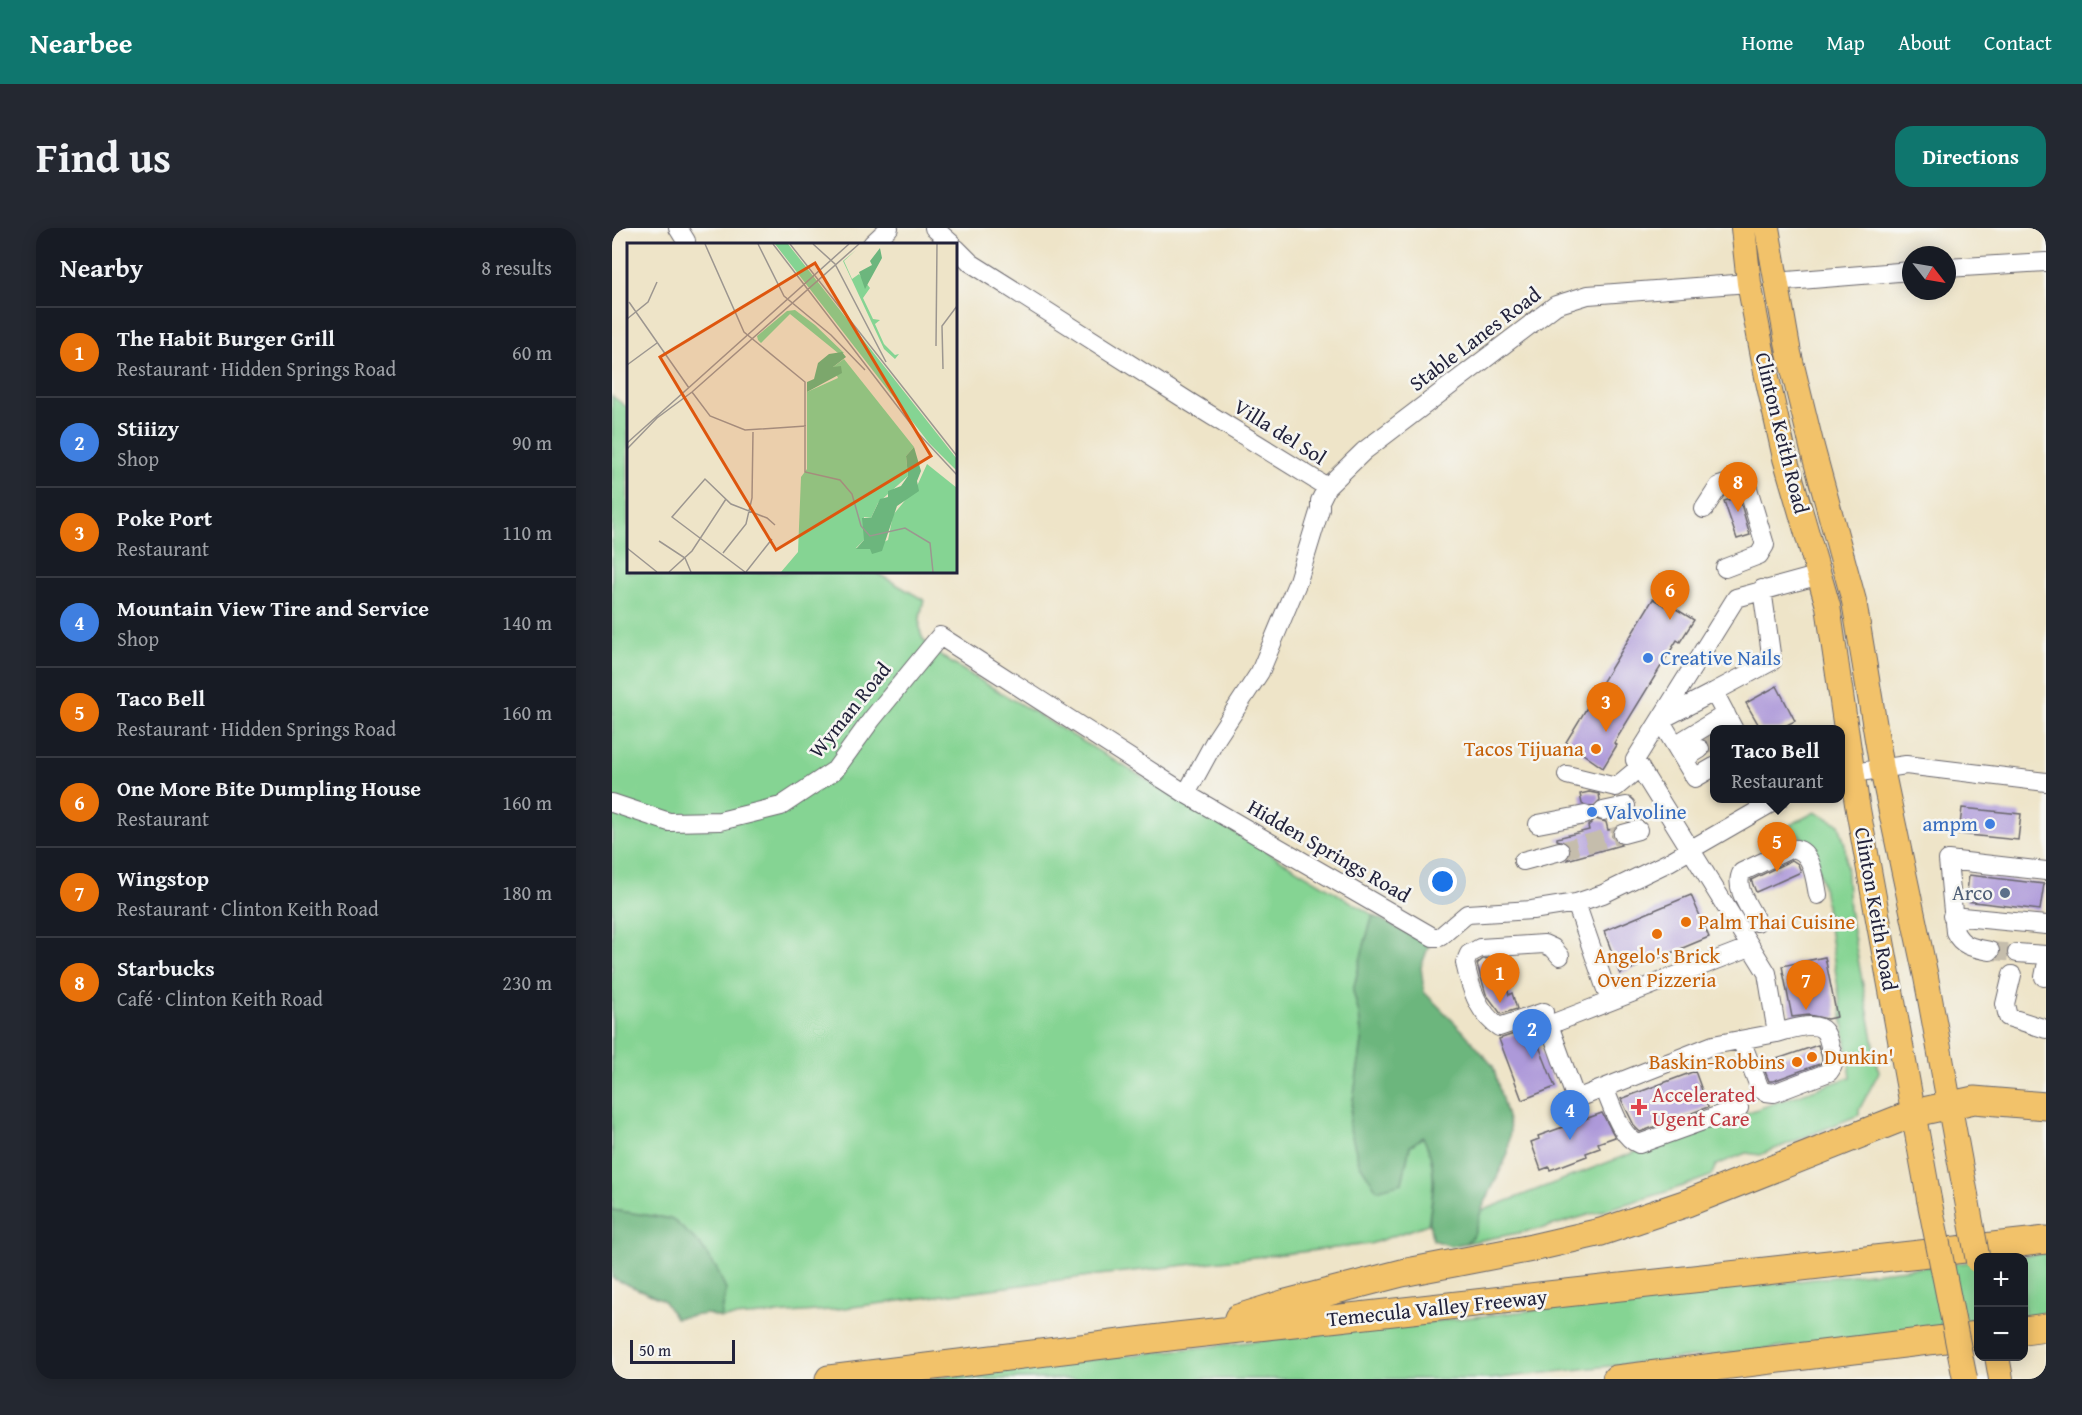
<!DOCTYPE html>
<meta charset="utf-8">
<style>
:root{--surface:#171b24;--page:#242831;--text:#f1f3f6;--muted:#9ea1a6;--line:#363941;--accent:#0f766e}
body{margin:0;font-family:"Gentium Book Plus",serif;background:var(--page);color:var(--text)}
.controls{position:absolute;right:18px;bottom:18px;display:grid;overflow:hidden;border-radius:12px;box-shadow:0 3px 15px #0003}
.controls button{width:54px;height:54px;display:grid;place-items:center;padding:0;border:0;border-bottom:2px solid var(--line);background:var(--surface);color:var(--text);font:30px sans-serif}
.compass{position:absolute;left:1290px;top:18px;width:54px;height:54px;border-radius:50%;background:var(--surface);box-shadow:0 3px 15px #0003;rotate:121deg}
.scale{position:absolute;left:18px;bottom:15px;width:105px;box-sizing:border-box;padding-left:6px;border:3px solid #22223b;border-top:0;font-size:16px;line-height:21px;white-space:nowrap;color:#22223b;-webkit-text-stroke:4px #f6f6f2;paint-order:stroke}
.you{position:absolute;left:831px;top:654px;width:21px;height:21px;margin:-15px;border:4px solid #fff;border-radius:50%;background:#1a73e8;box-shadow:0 0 0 9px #1a73e833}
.badge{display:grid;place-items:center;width:39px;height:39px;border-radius:50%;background:var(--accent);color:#fff;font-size:20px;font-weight:700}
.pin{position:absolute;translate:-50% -50px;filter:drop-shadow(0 2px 3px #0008)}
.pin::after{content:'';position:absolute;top:32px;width:21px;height:18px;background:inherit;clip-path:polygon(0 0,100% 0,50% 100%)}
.popup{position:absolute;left:1098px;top:497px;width:135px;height:78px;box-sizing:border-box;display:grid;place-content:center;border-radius:12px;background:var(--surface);filter:drop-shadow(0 2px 4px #0005);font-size:20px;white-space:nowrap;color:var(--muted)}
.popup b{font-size:22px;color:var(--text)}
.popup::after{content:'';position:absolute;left:50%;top:100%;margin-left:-12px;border:12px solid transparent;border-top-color:var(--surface)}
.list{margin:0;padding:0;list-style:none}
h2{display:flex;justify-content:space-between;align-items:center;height:78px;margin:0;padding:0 24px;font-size:26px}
h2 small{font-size:20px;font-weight:400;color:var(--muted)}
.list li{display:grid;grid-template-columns:39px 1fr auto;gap:18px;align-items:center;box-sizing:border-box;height:90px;padding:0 24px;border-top:2px solid var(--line)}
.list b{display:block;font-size:22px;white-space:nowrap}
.list p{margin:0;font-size:20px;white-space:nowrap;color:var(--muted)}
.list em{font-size:20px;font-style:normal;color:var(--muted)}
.map{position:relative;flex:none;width:1434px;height:1151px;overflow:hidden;border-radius:18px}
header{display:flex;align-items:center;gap:36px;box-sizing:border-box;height:84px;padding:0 30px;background:var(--accent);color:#fff}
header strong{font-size:28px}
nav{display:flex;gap:33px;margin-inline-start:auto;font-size:21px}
.intro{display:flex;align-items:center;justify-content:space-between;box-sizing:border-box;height:144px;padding:0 36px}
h1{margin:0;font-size:42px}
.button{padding:15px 27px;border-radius:18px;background:var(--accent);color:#fff;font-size:21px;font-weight:700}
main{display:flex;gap:36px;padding:0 36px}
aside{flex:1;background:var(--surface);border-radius:18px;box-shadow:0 3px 15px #0003}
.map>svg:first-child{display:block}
.green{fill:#85d493;stroke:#547b67;stroke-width:1.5}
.forest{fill:#6cb67d;stroke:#476c5c;stroke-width:1.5}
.building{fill:#ad99d9}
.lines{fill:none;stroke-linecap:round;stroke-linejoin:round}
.minor-tunnel{stroke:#c5bdac;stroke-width:18;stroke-dasharray:18 9;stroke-linecap:butt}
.minor-casing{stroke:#69666c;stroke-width:20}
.major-casing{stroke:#69666c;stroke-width:26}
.highway-casing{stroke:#69666c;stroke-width:29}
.minor{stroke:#fff;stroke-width:18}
.major{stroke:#f2c26a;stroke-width:24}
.highway{stroke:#f2c26a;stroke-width:27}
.major-bridge-casing{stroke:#69666c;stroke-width:26;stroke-linecap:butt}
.major-bridge{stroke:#f2c26a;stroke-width:24}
.shop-dot{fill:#3f7fe0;stroke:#f6f6f2;stroke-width:2}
.food-dot{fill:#e8710a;stroke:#f6f6f2;stroke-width:2}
.service-dot{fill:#5c6f8a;stroke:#f6f6f2;stroke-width:2}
.health-dot{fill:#e0444e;stroke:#f6f6f2;stroke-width:2}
.labels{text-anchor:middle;stroke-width:5;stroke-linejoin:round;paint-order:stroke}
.street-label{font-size:21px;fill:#22223b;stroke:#f6f6f2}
.shop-label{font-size:21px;fill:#366cbe;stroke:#f6f6f2;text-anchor:start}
.food-label{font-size:21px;fill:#c56008;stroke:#f6f6f2;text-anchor:end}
.service-label{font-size:21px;fill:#4e5e75;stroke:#f6f6f2;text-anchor:end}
.health-label{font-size:21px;fill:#be3a42;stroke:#f6f6f2;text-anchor:start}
.inset-road{fill:none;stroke:#9c9690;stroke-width:1.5}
.view{fill:#de560e;fill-opacity:0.15;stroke:#de560e;stroke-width:3}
.inset-edge{fill:none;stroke:#22223b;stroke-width:3}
</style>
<header>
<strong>Nearbee</strong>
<nav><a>Home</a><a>Map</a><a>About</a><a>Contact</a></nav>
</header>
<div class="intro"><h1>Find us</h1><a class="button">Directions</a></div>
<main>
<aside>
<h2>Nearby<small>8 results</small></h2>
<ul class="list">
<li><span class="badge" style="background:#e8710a">1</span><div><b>The Habit Burger Grill</b><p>Restaurant · Hidden Springs Road</p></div><em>60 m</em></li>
<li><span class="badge" style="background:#3f7fe0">2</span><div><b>Stiiizy</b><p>Shop</p></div><em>90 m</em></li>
<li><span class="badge" style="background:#e8710a">3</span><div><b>Poke Port</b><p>Restaurant</p></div><em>110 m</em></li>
<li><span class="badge" style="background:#3f7fe0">4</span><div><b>Mountain View Tire and Service</b><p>Shop</p></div><em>140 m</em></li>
<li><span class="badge" style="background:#e8710a">5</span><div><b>Taco Bell</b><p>Restaurant · Hidden Springs Road</p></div><em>160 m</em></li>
<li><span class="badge" style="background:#e8710a">6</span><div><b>One More Bite Dumpling House</b><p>Restaurant</p></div><em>160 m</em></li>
<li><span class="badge" style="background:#e8710a">7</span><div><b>Wingstop</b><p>Restaurant · Clinton Keith Road</p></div><em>180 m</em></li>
<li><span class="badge" style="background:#e8710a">8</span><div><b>Starbucks</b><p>Café · Clinton Keith Road</p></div><em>230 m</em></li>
</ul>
</aside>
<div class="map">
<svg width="1434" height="1151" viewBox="0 0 1434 1151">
<rect width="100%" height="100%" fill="#f6f6f2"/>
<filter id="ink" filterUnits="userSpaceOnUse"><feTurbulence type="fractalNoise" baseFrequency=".0167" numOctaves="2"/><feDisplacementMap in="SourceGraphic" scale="12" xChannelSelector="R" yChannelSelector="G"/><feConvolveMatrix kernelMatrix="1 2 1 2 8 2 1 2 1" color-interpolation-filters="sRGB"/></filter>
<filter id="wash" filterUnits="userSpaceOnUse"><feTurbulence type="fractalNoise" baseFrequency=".008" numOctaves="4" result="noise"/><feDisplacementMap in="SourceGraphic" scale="24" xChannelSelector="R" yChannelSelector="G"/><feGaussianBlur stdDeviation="1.35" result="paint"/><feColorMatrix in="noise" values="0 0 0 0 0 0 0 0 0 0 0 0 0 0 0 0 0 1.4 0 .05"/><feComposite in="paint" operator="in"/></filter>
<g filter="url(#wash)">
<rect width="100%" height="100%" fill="#eee4c8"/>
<path class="green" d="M0 168 16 180V344H263L312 372C301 411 310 414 341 436L761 687 751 721 741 763 747 786 750 814 737 898 790 955 798 918 811 909C826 937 821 966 816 996L758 1016 478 1048 218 1082 109 1090 114 1062 60 991 0 982Z
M1203 584 1227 596 1233 617 1237 682 1267 844 1247 882V887L1148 927 1134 925 1104 937 1099 948 1054 964 932 1000 854 1015 862 1006 869 983 1049 914 1239 849 1211 658 1200 616 1184 606 1178 597Z
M1434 1025V1090L1412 1093V1030H1394Z
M1366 1033V1098L879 1151H304Z"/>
<path class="forest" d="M761 687 817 717 809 739 812 764 851 803 881 838 898 900 896 926 869 983 862 1006 854 1015 839 1018 821 1012C814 990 820 983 821 961 823 943 819 925 811 909L798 918 790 955 765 962 747 935 737 898 750 814 747 786 741 763 751 721Z
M0 982 60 991 87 1015 105 1041 114 1062 109 1090 95 1086 63 1090 51 1072 0 1050Z"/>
<g id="blocks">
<path class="building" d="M1127 269 1138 307 1125 311 1112 273Z
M1041 371 1055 379 1056 376 1082 392 1068 414 1065 412 1002 515 1005 517 991 540 954 514Z
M1165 458 1183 493 1167 501H1149L1134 475Z
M977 564 987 566 988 572 981 579 970 576 968 566Z
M1350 580 1409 586 1406 612 1347 606Z
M983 591 994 594 996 602 1001 601 1000 608 1003 613 1009 617 955 632 959 626V620L955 615 945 612V610L977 602 976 598Z
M1180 632 1186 636 1189 644 1144 664 1139 652Z
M1357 647 1432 656 1428 682 1354 673Z
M1079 667 1097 709 1008 746 992 703Z
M1213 729 1225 789 1215 791 1197 787 1180 789 1170 738Z
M886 730 897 767 900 765 905 781 889 786 874 766 865 736 871 731Z
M920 800 943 859 910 872 887 811Z
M1206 817 1210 830V835L1161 853H1157L1150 836Z
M1083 843 1096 879 1028 904 1023 899 1009 871Z
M990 885 1003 909 986 915 988 920 974 925 975 928 938 942 937 939 929 942 919 914 927 911 926 908Z"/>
</g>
</g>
<g filter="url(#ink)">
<use href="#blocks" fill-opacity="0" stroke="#69666c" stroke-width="1.5"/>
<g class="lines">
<path class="minor-tunnel" d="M1088 521 1102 513
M948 623 1011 606
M1378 723 1405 725"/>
<g class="minor-casing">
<path id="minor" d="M66 0 74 13
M322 0 340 16
M260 16 277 0
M344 20 359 35 386 52 579 175 715 259
M1335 40 1434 34
M1163 54 1299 43
M1092 281 1107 258 1126 252 1135 257 1153 317 1147 327 1113 340
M1102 464 1048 492 1083 550 1102 539
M1122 502 1102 464 1160 433 1150 361
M1063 517 1114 486
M1072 531 1088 521
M955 547 1004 559 1028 539
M1228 547 1294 537 1434 554
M574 566 604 511 648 444 686 353 708 281V273L715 259 752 223 944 77 976 67 1137 55
M0 575 57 594 108 593 169 578 223 542 260 491 328 408 574 566 821 709H828L855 686 920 682 964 675 991 666 1057 634 1168 570
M991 583 1014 578
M926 596 973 587
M1011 606 1026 602
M911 633 948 623
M964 675 998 773
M1340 688 1434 697
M1145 694C1138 680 1121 659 1130 644L1178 621C1200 618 1203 651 1206 667
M1138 719 937 797 964 871 1101 817 1165 805 1155 745 1023 532 1124 370 1208 347
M1378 723C1363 720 1350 719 1343 704L1336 632 1434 643
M1405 725 1434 727
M1400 747 1393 776 1396 789 1434 801
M1432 749 1434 739
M932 784 887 799C866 785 858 758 853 735L857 726 868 720 932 716 941 720 948 728
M1129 812 1148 861 1154 864 1162 865 1217 844C1223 836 1223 831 1219 821 1217 816 1216 807 1212 803 1203 792 1177 802 1165 805
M992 860C1000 877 1008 909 1027 916L1127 880"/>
</g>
<g class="major-casing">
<path id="major" d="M1131 0 1137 55 1156 154 1173 230 1216 378 1245 576 1317 971
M1155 0 1177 125 1200 219 1242 373 1270 541 1314 749 1354 967
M1385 1128 1389 1151"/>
</g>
<g class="highway-casing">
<path id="highway" d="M626 1090 674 1075 790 1045 920 1020 989 1004 1075 975 1302 885 1362 872 1434 878
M1412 1102 1434 1099
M217 1151 565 1108 1434 1012
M1004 1151 1366 1107"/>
</g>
<use href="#minor" class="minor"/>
<use href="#major" class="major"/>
<use href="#highway" class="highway"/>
<g class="major-bridge-casing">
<path id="major-bridge" d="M1354 967 1366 1033
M1317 971 1353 1151"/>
</g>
<use href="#major-bridge" class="major-bridge"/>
</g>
</g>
<g class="shop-dot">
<circle cx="1036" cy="430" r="6"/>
<circle cx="980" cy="584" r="6"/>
<circle cx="1378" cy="596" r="6"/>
</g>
<g class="food-dot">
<circle cx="984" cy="521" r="6"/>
<circle cx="1074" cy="694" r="6"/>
<circle cx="1045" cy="706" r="6"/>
<circle cx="1200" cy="829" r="6"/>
<circle cx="1185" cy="834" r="6"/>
</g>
<circle class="service-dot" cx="1393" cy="665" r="6"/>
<path class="health-dot" d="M1024 870h6v6h6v6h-6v6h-6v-6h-6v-6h6z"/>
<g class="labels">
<g class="street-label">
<text transform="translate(863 111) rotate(-37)" y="7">Stable Lanes Road</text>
<text transform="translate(668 204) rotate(32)" y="7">Villa del Sol</text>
<text transform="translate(1170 205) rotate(76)" y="7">Clinton Keith Road</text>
<text transform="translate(238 482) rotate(-51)" y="7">Wyman Road</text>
<text transform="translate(717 623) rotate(30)" y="7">Hidden Springs Road</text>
<text transform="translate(1264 681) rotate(80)" y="7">Clinton Keith Road</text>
<text transform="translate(825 1080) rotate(-6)" y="7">Temecula Valley Freeway</text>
</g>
<g class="shop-label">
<text x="1048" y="437">Creative Nails</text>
<text x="992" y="591">Valvoline</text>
<text x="1366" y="603" text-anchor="end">ampm</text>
</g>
<g class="food-label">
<text x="972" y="528">Tacos Tijuana</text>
<text x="1086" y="701" text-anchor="start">Palm Thai Cuisine</text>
<text x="1045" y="735" text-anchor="middle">Angelo's Brick<tspan x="1045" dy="24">Oven Pizzeria</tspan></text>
<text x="1212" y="836" text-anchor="start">Dunkin'</text>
<text x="1173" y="841">Baskin-Robbins</text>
</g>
<g class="service-label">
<text x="1381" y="672">Arco</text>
</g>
<g class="health-label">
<text x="1040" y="874">Accelerated<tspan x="1040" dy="24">Ugent Care</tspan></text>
</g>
</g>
<g transform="translate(15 15)">
<rect width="330" height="330" fill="#eee4c8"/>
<path d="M148 1H161L330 216V228L302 200ZM229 7 217 18 225 36 232 31 243 45 236 55 246 76 253 77 248 81 257 101 268 112 272 111 268 116 257 106 216 18ZM168 67 188 82 217 110H211L163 71 134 100 131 97 130 93 160 68ZM217 116 287 204 279 213 281 233 251 260 244 275 237 274V297L229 305 243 306 261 297 266 272 290 243 300 221 330 245V329H154L171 309 174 234 180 226V149L211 135 206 124Z" fill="#85d493"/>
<path d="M253 5 255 15 238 46 232 29 245 22 243 18ZM215 109 219 114 206 124 214 123 215 130 180 149V139L187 136 191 120 202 111ZM287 204 294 228 290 238 292 248 270 263 255 308 245 311 243 306H229L237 297 235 275H244L253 256 261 254V248L274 243 281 233 279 213Z" fill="#6cb67d"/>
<path class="inset-road" d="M78 1 117 89 178 139V229L213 237 225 251 234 283 243 293 278 285 303 300 306 329M131 1 157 53 204 92 238 127M146 1 290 189 330 232M163 1 330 213M186 1 208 21 259 119M2 59 62 145M0 76 21 59 30 39M309 103 310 1M0 122 30 100M316 126 315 83 330 63M65 149 83 173 118 187 179 183M0 200 222 1M0 206 30 175 65 149 232 1M32 298 58 315 64 329M0 305 30 329M96 310 119 281 125 255 126 189M42 329 65 308 99 256M118 329 45 274 78 236 104 261 140 275 148 282M119 329 145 296"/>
<path class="view" d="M188 20 304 213 149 307 33 114Z"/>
<rect width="330" height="330" class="inset-edge"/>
</g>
</svg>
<div class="controls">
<button>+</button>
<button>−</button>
</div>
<svg class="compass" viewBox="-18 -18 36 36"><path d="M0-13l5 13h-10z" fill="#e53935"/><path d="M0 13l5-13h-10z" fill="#9ea1a6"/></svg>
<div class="scale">50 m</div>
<div class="you"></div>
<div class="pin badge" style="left:888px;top:775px;background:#e8710a">1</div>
<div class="pin badge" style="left:920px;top:831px;background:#3f7fe0">2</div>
<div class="pin badge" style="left:994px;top:504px;background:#e8710a">3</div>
<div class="pin badge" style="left:958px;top:912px;background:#3f7fe0">4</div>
<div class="pin badge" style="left:1165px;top:644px;background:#e8710a">5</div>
<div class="popup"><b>Taco Bell</b>Restaurant</div>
<div class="pin badge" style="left:1058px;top:392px;background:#e8710a">6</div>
<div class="pin badge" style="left:1194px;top:782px;background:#e8710a">7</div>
<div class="pin badge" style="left:1126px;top:284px;background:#e8710a">8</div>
</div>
</main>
